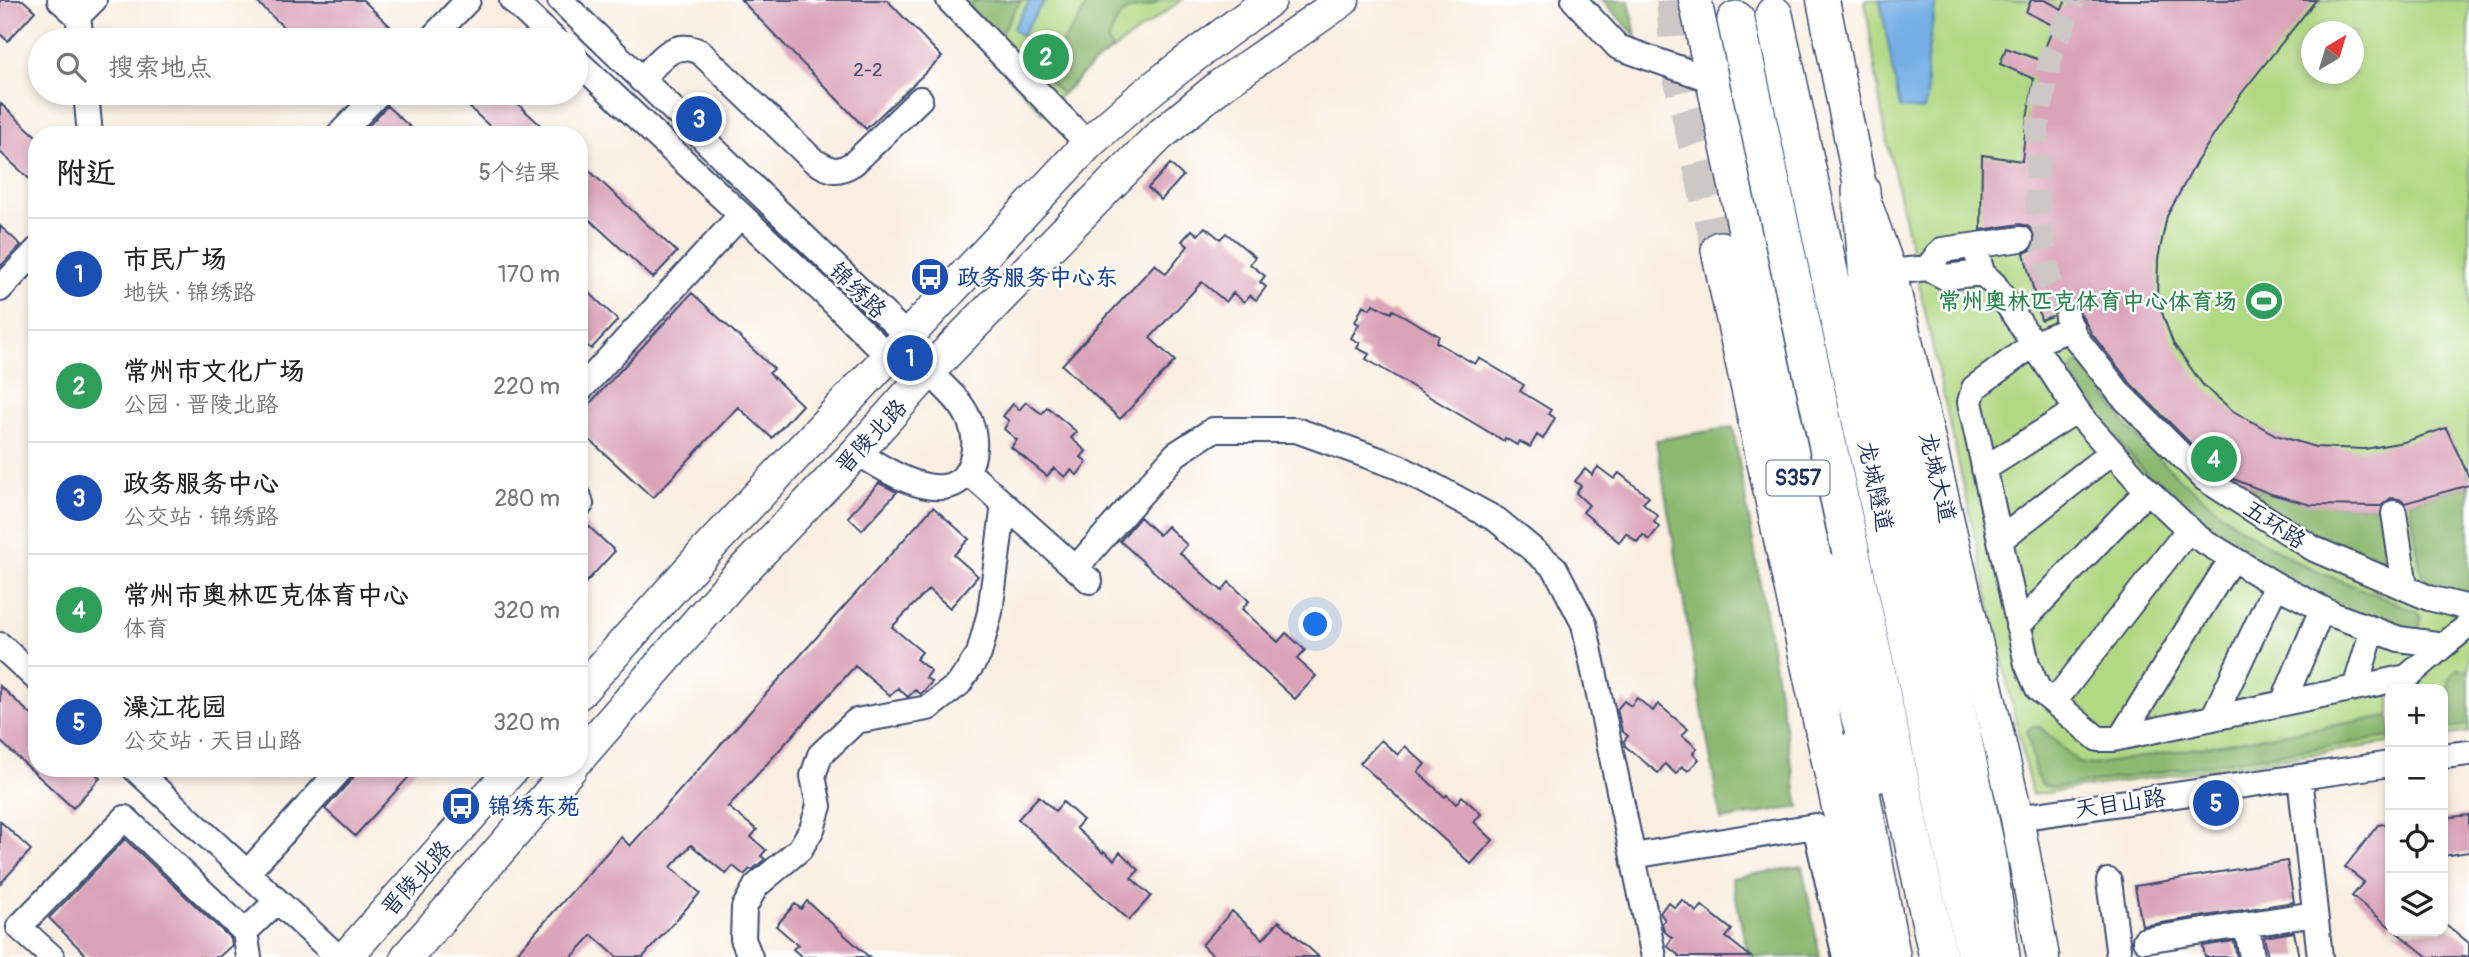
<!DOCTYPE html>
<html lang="zh">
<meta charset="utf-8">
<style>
:root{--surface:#fff;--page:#f2f2f2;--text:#222;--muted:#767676;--line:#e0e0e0;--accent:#db2777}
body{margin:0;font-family:Pangolin,"LXGW WenKai TC",sans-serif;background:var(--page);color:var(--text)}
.controls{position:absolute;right:21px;bottom:21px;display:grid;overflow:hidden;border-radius:14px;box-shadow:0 4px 10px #0003}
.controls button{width:63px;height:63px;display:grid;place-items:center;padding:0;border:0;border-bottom:2px solid var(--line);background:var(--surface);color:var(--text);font:35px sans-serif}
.compass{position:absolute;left:2301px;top:21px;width:63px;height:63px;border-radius:50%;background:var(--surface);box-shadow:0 4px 10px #0003;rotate:38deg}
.you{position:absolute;left:1316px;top:625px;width:24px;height:24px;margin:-18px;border:5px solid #fff;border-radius:50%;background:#1a73e8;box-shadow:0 0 0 10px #1a73e833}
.badge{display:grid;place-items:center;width:46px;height:46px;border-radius:50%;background:var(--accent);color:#fff;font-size:23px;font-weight:700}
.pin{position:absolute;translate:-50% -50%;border:4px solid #fff;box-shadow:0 2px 7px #0006}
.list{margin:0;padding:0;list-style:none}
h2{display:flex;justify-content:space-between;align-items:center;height:91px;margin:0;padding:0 28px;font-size:30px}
h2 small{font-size:23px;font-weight:400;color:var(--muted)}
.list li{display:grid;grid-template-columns:46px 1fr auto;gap:21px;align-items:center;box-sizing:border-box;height:112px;padding:0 28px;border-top:2px solid var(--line)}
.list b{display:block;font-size:26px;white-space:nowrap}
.list p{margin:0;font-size:23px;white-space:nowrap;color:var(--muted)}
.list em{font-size:23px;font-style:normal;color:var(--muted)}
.icon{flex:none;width:38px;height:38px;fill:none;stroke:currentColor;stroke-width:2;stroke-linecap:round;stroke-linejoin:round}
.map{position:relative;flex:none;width:2469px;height:957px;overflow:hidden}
.search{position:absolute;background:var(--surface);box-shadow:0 4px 10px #0003;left:28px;top:28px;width:560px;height:77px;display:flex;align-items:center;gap:18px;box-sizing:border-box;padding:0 24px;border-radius:38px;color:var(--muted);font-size:26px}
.panel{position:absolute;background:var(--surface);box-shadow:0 4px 10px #0003;left:28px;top:126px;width:560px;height:651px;border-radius:28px}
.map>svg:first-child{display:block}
.green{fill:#b1d882;stroke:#668470;stroke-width:2;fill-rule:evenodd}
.forest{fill:#8cb870;stroke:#547467;stroke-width:2}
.water{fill:#74afe5;stroke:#486fa2;stroke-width:2}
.building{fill:#daa3b8}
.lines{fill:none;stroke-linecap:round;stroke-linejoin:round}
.minor-tunnel{stroke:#cdc8c6;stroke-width:24;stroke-dasharray:24 12;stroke-linecap:butt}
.highway-tunnel{stroke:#cdc8c6;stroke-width:37;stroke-dasharray:37 18;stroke-linecap:butt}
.minor-casing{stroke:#3c4c72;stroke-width:28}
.major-casing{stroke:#3c4c72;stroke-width:35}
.highway-casing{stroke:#3c4c72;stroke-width:40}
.minor{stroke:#fff;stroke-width:24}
.major{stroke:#fff;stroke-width:32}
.highway{stroke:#fff;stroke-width:37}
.labels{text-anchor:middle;stroke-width:5;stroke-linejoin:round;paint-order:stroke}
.number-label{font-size:19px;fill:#4b4c74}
.shield{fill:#fff;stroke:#5f6d8e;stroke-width:2}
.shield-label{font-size:21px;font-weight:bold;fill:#1b2f5e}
.transit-label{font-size:23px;font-weight:bold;fill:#164399;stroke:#fff;text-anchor:start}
.street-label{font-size:23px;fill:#1b2f5e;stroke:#fff}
.leisure-label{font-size:23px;font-weight:bold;fill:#27864d;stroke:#fff;text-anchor:end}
</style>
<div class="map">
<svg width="2469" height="957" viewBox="0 0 2469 957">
<rect width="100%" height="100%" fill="#fff"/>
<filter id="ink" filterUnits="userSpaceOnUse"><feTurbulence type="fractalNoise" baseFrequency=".0143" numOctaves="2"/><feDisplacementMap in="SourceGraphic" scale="14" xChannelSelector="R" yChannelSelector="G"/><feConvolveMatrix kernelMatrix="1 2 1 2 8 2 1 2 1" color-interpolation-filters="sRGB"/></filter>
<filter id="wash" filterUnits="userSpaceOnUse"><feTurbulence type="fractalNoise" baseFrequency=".00686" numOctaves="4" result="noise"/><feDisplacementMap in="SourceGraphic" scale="28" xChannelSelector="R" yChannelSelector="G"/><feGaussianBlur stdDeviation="1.57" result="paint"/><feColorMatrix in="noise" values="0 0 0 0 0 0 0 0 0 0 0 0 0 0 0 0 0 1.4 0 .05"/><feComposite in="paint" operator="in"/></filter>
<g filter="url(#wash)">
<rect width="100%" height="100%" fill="#f9eee0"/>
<path class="green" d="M935 0H1182L1093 64 1043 113Z
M1865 0H2469V732L2443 736V689H2390V743L2032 795 1883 122ZM2312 32H2354V74H2312Z"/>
<path class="forest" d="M982 0H1021L998 38 969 8 974 1Z
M1089 0H1160C1145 12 1138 5 1127 11 1116 18 1112 31 1108 42L1112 50 1093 64 1062 94 1041 73 1079 19Z
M1602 0H1629L1636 36Z
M2080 363 2088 369 2128 428 2179 478 2239 527 2304 566 2416 611 2421 618 2419 629 2411 632 2325 604 2182 514 2098 419 2072 375 2073 366Z
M1733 427 1799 807 1721 820 1656 440Z
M2192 451C2205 460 2219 471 2233 478 2283 503 2328 507 2383 506V562L2376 567 2315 542 2209 473Z
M2469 485V600L2429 585 2421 573 2410 502Z
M2457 669H2469V725L2443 729V708L2452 706 2448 680Z
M2390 716V737L2054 788 2043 785 2036 776 2027 731 2032 727H2040L2079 763 2092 765Z
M1802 866 1820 957H1748L1732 878Z"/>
<path class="water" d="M1030 0H1045L1021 36 1013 28Z
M1880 0H1936L1927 59V98L1924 110 1900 108Z"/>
<g id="blocks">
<path class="building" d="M0 0H23L35 11 8 41 0 34Z
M255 0H363L394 30 384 40H297Z
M741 0H887L942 57 866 129Z
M2031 0H2045L2062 9 2066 0H2316L2241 94 2197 161 2167 216 2158 259 2157 299 2173 343 2203 385 2233 411 2276 435 2315 447 2365 449 2404 442 2446 428 2469 477V485L2405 503 2399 499 2391 498 2381 506 2311 505 2271 494 2231 478 2210 463 2132 385 2092 334 2076 306 2062 304 2056 309 2052 316 2041 320 2024 253 2031 250 2035 244 2033 230 2027 226 2020 224 1981 230 1982 155 2022 161 2026 124 2034 79 2000 64 2006 48 2040 60 2054 26 2026 12Z
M454 93H506L551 135H499Z
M0 103 37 137V186L0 152Z
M387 106 419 135H360Z
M579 161 677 252 653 278 579 210Z
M1170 164 1183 176 1161 200 1148 188Z
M0 226 21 245 0 267Z
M1205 227 1220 239 1226 233 1255 257 1250 264 1265 276 1260 282 1266 287 1256 300 1250 295 1244 302 1233 293 1226 302 1202 282 1150 338 1175 361 1120 419 1062 365 1155 264 1166 274 1188 246 1182 241 1192 230 1198 235Z
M579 283 618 320 591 349 579 338Z
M692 293 774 369 769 373 802 405 772 438 738 407 653 498 579 430V415Z
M1373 304 1391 313 1393 310 1439 336 1436 342 1475 364 1479 358 1524 385 1520 391 1551 410 1548 414 1555 418 1543 439 1537 435 1530 447 1519 441 1517 445 1505 438 1504 441 1366 359 1369 354 1357 348 1360 343 1351 338 1359 324 1355 322 1363 305 1370 309Z
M1026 402 1042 414 1047 407 1077 432 1071 438 1086 451 1081 457 1087 462 1077 475 1071 470 1065 477 1054 468 1047 476 1011 447 1017 440 1004 429 1009 421 1003 416 1013 404 1019 410Z
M1598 467 1614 479 1619 473 1649 497 1643 503 1658 516 1654 522 1659 527 1649 540 1643 535 1637 542 1626 533 1619 542 1583 512 1589 505 1576 493 1581 486 1575 481 1585 469 1592 475Z
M879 483 897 492 862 530 848 517Z
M933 507 969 539 954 555 978 576 950 608 929 589 892 627 922 652 916 659 931 671 926 678 932 682 921 694 915 690 908 697 898 688 890 696 855 666 728 807 757 830 751 837 766 850 761 856 765 859 752 870 750 869 744 875 733 866 726 874 691 845 671 867 700 893 643 957H617L592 935 572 957H513L621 837 630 846Z
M1140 517 1159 535 1167 526 1187 545 1180 553 1222 591 1229 582 1249 601 1242 609 1278 642 1286 633 1305 650 1297 659 1316 676 1295 699 1120 541Z
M579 520H582L615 551 579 590Z
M0 686 37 720V768H89L100 778 73 808 0 741Z
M1637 698 1653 711 1658 704 1688 729 1682 735 1697 748 1693 753 1699 759 1688 771 1682 766 1676 774 1665 764 1658 773 1625 746 1624 741 1628 736 1622 731 1617 709 1624 701 1631 706Z
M1381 740 1398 755 1405 746 1425 764 1418 772 1445 797 1447 795 1456 804 1462 796 1481 814 1474 822 1493 840 1471 864 1360 763Z
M356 768H417L355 836 325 809 353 778Z
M1039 796 1055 811 1063 802 1083 820 1076 828 1103 853 1104 851 1114 860 1120 852 1139 870 1131 878 1151 896 1129 920 1018 819Z
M2469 815V852L2443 856V818Z
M0 821 31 850 0 884Z
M2390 823V927L2352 896 2364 882 2345 867 2378 825Z
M125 839 231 939 232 945 219 957H88L49 918Z
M2287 861 2294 902 2142 926 2135 886Z
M1682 900 1697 912 1702 906 1732 930 1726 937 1751 957H1681L1667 946 1672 938 1664 931 1662 923 1665 920 1660 913 1668 902 1675 908Z
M807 901 869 957H802L793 949 798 945 776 926 795 904 801 909Z
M1232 911 1263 939 1279 921 1319 957H1215L1202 945Z
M2443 922 2469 943V957H2428L2395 931H2443Z
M2294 932 2299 957H2268L2264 937Z
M2234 941 2237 957H2205L2203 946Z"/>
</g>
</g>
<g filter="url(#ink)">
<use href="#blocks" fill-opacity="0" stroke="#3c4c72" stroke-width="2"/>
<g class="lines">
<path class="minor-tunnel" d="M2067 318 2050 283 2038 215 2037 127 2052 51 2074 0"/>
<path class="highway-tunnel" d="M1675 0 1678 61 1720 250"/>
<g class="minor-casing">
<path id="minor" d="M60 0 78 16 81 40
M512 0 555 40
M560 0 907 336C914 348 921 361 930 372 942 386 960 399 968 417 975 431 976 448 971 463 953 515 884 470 857 452
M949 0 1088 144
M1574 0 1618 47 1712 80
M78 16 94 0
M430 40 468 0
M576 60 822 291 888 356 904 362
M641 80C659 62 672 38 700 52L814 161C832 171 836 174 854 163L920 99
M86 93 90 135
M339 135 379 93
M1975 246 1982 273 1994 284 2082 418 2142 485 2197 537 2276 585 2334 615 2399 639 2444 645 2469 625
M1927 268 1942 250 2021 239
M1890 272 1927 268 1945 277 1982 273
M0 289 37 250
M2067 318 2075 337 2121 395 2205 479 2314 549 2429 598 2469 608
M2072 328 2035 343 1974 388 1970 402 2027 664 2038 689 2098 739H2113L2407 677 2444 645
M579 391 741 215
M1984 469 2077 410
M968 472 1090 581
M579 497 581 504 579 506
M2394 513 2405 587
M2000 540 2112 452
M1076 568 1176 454 1213 430H1296L1399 467 1497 520 1555 568 1584 624 1654 957
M2018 626 2147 491
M0 645 37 679
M2355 688 2373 629
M2054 702 2189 529
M2283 703 2322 609
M2213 718 2276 585
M2121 737 2232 558
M2443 756 2469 753
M134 768 338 957
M2300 777 2320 957
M2017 818 2390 764
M1633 856 1815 826 1845 957
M247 873 342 768
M2109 881 2119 957
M2246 924 2252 957
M2145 940 2315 914
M52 957 19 927 125 818 245 932
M249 957 245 932 277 901
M750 957 743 939 744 908 756 886 800 849 812 829 819 806 813 776 820 755 856 721 928 708 959 684 979 654 990 612 1004 504"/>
</g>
<g class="major-casing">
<path id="major" d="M1695 0 1822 591
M1823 0 1861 191 1890 272 2017 818 2043 957
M579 693 706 551 1088 144C1145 91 1208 45 1270 0
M1855 747 1894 957
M579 758 734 580 857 452 929 371 1116 179 1159 136 1221 85 1343 0
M346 957 513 768
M407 957 571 768"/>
</g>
<g class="highway-casing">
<path id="highway" d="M1774 15 1976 957
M1736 20 1938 957
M1861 191 1870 305 1987 852 2001 957
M1720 250 1873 957
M1817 566 1876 774"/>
</g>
<use href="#minor" class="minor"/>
<use href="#major" class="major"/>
<use href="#highway" class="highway"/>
</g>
</g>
<defs>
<g id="bus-disc" transform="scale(2.0125)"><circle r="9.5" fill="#1a4fb4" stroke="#fff"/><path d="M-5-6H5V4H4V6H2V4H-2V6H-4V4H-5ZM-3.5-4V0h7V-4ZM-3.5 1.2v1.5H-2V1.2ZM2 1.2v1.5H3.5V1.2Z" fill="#fff"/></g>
<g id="stadium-disc" transform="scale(2.0125)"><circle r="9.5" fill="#2e9e5b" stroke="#fff"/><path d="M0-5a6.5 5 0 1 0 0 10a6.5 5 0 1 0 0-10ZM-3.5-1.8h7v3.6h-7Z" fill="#fff"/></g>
</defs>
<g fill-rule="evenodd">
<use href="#bus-disc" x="930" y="277"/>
<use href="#stadium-disc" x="2264" y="301"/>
<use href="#bus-disc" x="461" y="806"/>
</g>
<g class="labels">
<g class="number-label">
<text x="868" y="76">2-2</text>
</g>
<rect class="shield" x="1766.5" y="460.5" width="63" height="35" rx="5"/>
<g class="shield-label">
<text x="1798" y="485">S357</text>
</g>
<g class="transit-label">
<text x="957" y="285">政务服务中心东</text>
<text x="488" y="814">锦绣东苑</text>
</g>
<g class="street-label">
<text transform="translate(858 290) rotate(44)" y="8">锦绣路</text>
<text transform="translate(871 436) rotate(-47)" y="8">晋陵北路</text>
<text transform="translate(1938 477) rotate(77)" y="8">龙城大道</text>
<text transform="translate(1876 486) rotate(78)" y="8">龙城隧道</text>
<text transform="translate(2275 524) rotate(33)" y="8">五环路</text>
<text transform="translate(2120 803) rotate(-8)" y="8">天目山路</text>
<text transform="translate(416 878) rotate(-48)" y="8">晋陵北路</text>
</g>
<g class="leisure-label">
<text x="2237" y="309">常州奥林匹克体育中心体育场</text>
</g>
</g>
</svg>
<div class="controls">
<button>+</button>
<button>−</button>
<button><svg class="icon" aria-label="locate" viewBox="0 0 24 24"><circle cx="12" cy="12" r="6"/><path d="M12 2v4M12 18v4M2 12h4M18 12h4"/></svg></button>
<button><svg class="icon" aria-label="layers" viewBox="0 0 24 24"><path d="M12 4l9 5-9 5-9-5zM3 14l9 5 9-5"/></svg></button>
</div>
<svg class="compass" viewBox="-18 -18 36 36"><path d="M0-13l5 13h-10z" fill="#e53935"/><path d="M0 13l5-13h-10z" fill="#767676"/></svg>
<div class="you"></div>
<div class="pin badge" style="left:910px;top:358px;background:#1a4fb4">1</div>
<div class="pin badge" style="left:1046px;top:57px;background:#2e9e5b">2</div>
<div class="pin badge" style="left:699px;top:119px;background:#1a4fb4">3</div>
<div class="pin badge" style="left:2214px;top:459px;background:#2e9e5b">4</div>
<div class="pin badge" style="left:2216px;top:803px;background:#1a4fb4">5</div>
<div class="search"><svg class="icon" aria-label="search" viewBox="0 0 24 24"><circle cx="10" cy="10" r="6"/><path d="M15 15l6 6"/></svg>搜索地点</div>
<section class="panel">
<h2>附近<small>5个结果</small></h2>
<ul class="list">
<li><span class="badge" style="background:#1a4fb4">1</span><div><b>市民广场</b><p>地铁 · 锦绣路</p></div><em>170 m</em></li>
<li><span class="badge" style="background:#2e9e5b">2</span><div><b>常州市文化广场</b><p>公园 · 晋陵北路</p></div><em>220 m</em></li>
<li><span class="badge" style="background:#1a4fb4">3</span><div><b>政务服务中心</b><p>公交站 · 锦绣路</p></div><em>280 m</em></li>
<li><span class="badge" style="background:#2e9e5b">4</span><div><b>常州市奥林匹克体育中心</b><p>体育</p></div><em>320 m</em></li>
<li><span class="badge" style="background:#1a4fb4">5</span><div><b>澡江花园</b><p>公交站 · 天目山路</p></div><em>320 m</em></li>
</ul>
</section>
</div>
